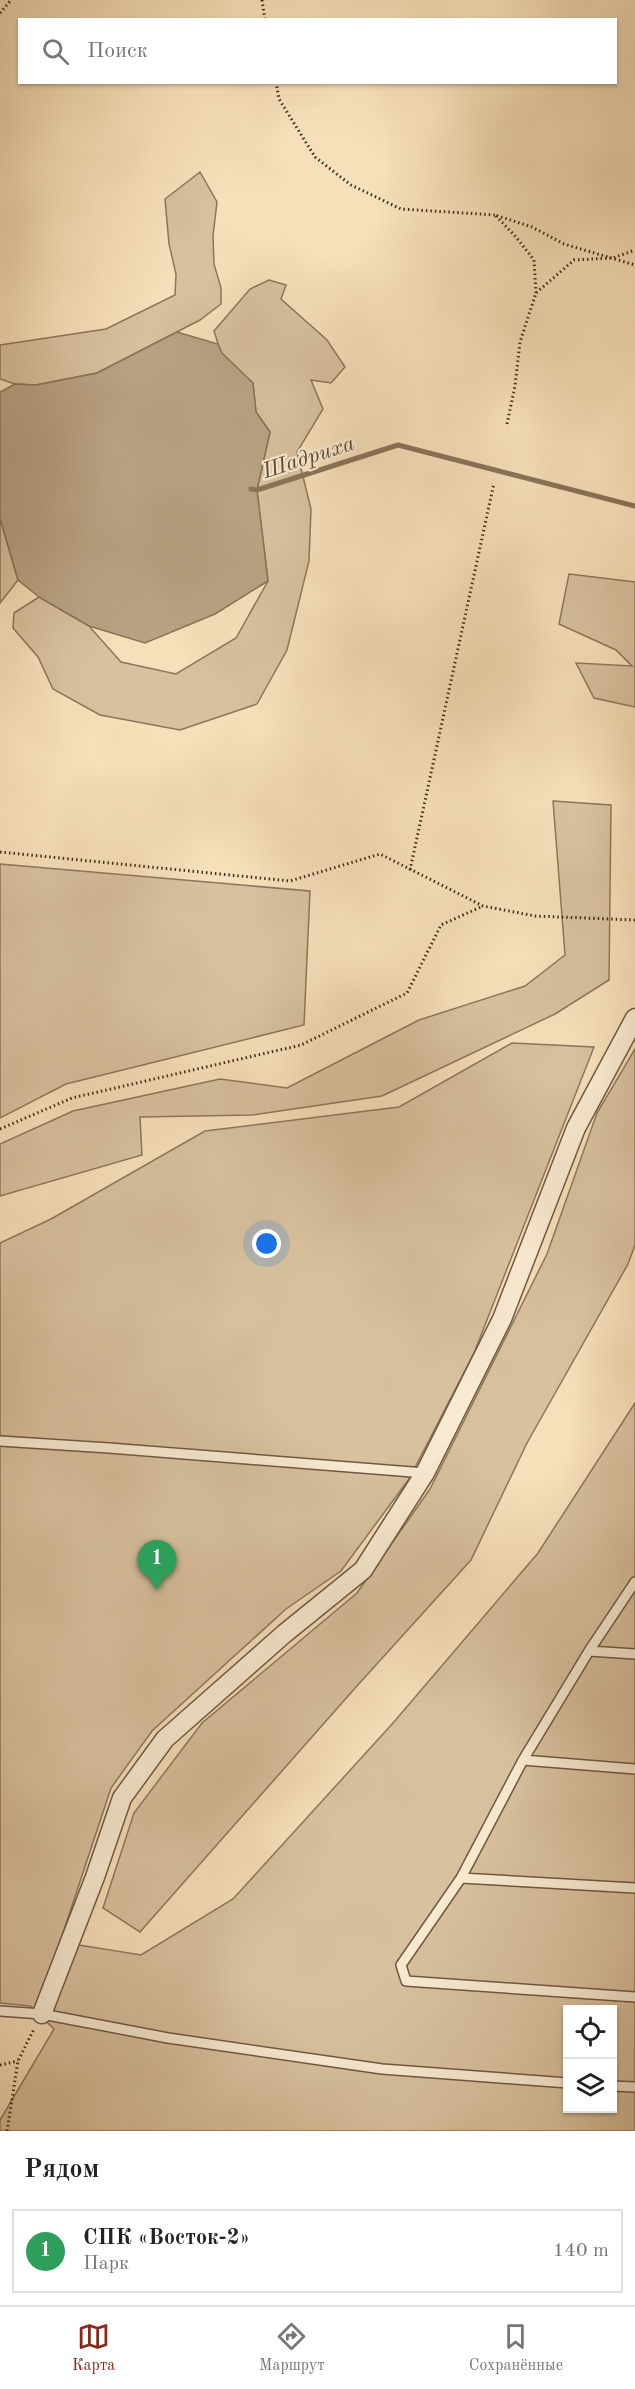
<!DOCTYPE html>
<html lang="ru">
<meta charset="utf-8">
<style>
:root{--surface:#fff;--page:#f6f6f6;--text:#222;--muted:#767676;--line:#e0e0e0;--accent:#8f2418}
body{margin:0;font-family:"Old Standard TT",serif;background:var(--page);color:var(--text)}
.controls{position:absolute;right:18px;bottom:18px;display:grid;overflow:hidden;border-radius:0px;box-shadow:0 2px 4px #0004}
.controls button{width:54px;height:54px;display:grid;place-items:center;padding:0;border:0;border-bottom:2px solid var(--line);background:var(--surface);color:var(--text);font:30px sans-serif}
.you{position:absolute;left:267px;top:1244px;width:21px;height:21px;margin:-15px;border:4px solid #fff;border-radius:50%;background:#1a73e8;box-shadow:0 0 0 9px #1a73e833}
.badge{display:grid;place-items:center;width:39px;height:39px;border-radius:50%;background:var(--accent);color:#fff;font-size:20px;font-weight:700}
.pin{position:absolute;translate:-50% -50px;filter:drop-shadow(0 2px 3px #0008)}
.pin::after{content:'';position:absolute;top:32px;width:21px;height:18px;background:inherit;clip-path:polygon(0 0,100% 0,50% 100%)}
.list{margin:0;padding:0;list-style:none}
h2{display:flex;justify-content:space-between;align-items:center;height:78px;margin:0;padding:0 24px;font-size:26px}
h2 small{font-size:20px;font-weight:400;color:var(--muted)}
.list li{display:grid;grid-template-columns:39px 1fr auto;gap:18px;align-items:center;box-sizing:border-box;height:84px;margin:0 12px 12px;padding:0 12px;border:2px solid var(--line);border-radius:0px}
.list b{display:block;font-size:22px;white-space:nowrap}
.list p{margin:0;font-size:20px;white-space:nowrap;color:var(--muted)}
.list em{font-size:20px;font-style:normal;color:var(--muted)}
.icon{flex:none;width:33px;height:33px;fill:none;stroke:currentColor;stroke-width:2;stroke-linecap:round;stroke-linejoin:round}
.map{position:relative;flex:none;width:635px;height:2131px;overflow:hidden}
.search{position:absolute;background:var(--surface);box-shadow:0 2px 4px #0004;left:18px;right:18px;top:18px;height:66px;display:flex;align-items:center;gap:15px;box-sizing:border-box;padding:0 21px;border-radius:0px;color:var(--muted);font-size:22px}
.sheet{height:174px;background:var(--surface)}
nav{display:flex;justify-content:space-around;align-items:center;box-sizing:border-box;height:84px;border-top:2px solid var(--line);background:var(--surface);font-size:16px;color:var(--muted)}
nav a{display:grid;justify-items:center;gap:3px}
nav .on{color:var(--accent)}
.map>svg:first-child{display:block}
.green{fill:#d8c19e;stroke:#8e765c;stroke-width:1.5;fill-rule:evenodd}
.water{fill:#b9a283;stroke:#8a7359;stroke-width:1.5}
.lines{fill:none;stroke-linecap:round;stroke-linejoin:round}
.stream{stroke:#8a7359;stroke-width:5}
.service-casing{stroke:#705942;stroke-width:12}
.minor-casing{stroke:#705942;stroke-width:21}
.path{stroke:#442c1a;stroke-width:3;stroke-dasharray:1.5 3;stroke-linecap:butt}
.service{stroke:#f9ead2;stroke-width:9}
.minor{stroke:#f9ead2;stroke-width:18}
.labels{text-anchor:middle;stroke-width:4.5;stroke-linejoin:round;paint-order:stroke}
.water-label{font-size:22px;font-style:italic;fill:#614a34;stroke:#f9ead2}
</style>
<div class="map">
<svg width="635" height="2131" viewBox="0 0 635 2131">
<rect width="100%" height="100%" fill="#f6dfb9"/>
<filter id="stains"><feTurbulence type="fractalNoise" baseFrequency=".00333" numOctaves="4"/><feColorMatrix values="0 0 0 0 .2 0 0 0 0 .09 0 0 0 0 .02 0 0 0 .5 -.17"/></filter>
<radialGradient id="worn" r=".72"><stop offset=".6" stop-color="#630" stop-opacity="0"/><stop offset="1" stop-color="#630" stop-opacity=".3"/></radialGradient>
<path class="green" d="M200 172 217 202 213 236 214 264 221 288V304L200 320 97 373 36 385 15 384 0 379V345L106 329 175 295 176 274 169 244 165 199Z
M269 280 286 285 281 299 327 340 345 367 331 383 311 380 323 409 297 452 311 509 309 561 287 650 257 704 180 730 100 715 53 689 38 657 13 628 14 613 39 597 89 626 121 662 176 674 236 638 268 581 257 490 270 432 256 412 253 383 221 353 214 331 250 289Z
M0 518 18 580 0 603Z
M569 574 635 582V707L594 698 576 663 632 666 616 650 559 624Z
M553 801 611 805 609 980 555 1014 382 1096 252 1115 140 1117 142 1155 0 1196V1144L73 1111 220 1079 287 1088 419 1020 525 986 565 955Z
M0 864 310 891 304 1025 66 1084 0 1118Z
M512 1043 594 1047 474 1353 409 1479 341 1571 286 1609 152 1731 111 1788 60 1942 141 1955 233 1899 393 1723 538 1553 635 1403V2131H0V2120L54 2029 30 2006 0 2003V1243L51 1219 205 1131 399 1107ZM568 2010H612V2108H568Z
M635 1049V1245L628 1264 527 1443 471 1560 356 1687 140 1932 103 1908 134 1813 202 1723 357 1593 430 1489 547 1254 597 1113Z"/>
<path class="water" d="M177 332 218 344 222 353 253 383 256 412 270 432 257 490 268 581 215 614 145 643 89 626 39 597 18 580 0 518V392L15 384 36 385 97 373Z"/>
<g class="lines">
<path class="stream" d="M251 489 257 490 398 445 635 506"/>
<g class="service-casing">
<path id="service" d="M0 1441 109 1448 425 1473
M635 1582 589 1651 523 1760 461 1878 401 1965 406 1981 635 1997
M589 1651 635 1654
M523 1760 635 1769
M461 1878 635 1888
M0 2011 42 2014 168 2038 382 2069 568 2083
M612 2086 635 2087"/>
</g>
<g class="minor-casing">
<path id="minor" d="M42 2014 95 1877 122 1798 165 1739 284 1634 363 1570 425 1473 502 1319 576 1128 635 1018"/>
</g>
<path class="path" d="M262 0 265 20
M0 13 11 0
M276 82 279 99 315 157 351 185 401 209 495 215
M536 293 534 260 516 237 495 215 532 227 564 244 635 265
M507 424 515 386 520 342 536 293 574 260 613 258 635 250
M0 852 290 881 380 854 483 906 535 916 635 920
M410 870 494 483
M0 1129 72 1098 301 1045 407 993 441 925 483 906
M0 2065 18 2061
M7 2131 18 2061 34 2029"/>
<use href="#service" class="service"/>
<use href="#minor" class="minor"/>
</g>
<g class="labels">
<g class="water-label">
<text transform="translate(308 456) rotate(-18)" y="8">Шадриха</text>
</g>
</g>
<rect width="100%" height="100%" filter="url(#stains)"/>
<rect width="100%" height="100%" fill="url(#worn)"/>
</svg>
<div class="controls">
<button><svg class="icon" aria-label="locate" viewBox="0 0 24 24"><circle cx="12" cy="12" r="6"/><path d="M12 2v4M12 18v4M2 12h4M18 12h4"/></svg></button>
<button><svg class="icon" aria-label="layers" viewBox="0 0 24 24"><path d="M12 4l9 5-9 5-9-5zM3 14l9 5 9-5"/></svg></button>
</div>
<div class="you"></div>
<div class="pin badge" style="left:157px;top:1590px;background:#2e9e5b">1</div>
<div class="search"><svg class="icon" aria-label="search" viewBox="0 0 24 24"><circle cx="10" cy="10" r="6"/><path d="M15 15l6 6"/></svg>Поиск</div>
</div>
<section class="sheet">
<h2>Рядом<small></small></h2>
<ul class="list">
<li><span class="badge" style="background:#2e9e5b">1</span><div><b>СПК «Восток-2»</b><p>Парк</p></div><em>140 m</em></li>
</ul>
</section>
<nav>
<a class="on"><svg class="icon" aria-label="map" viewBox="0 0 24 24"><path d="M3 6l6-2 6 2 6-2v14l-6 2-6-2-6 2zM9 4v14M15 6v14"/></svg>Карта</a>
<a><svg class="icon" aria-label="directions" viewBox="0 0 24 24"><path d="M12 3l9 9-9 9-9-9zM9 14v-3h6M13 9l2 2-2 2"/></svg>Маршрут</a>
<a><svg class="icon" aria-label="saved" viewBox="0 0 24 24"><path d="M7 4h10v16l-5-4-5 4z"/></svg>Сохранённые</a>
</nav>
